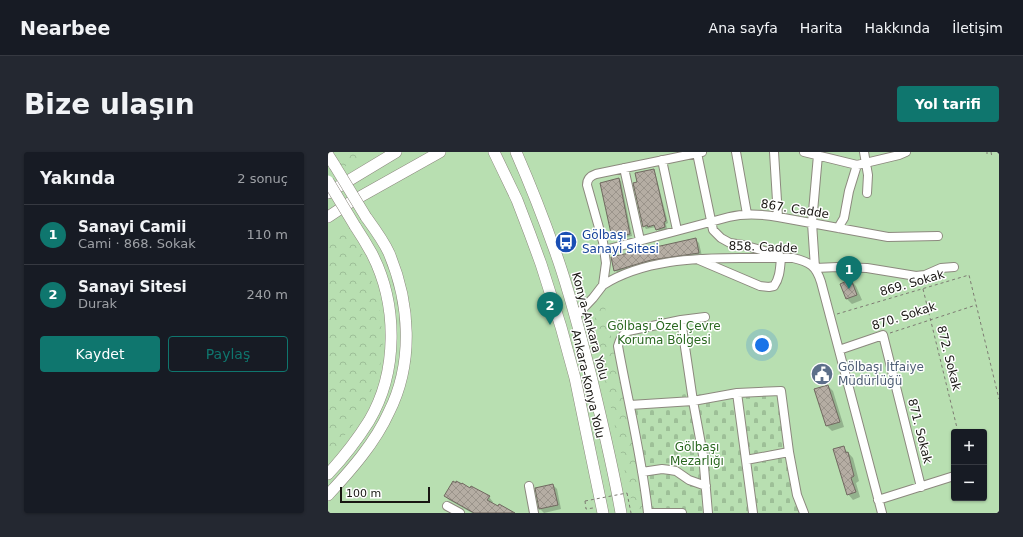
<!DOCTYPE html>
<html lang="tr">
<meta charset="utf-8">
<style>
:root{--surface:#171b24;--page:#242831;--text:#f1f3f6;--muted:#9ea1a6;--line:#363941;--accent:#0f766e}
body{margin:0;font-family:"DejaVu Sans",sans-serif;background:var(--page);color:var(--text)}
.controls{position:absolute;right:12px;bottom:12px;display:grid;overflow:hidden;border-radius:4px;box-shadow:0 1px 3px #0004}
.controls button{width:36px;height:36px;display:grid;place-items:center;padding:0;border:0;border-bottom:1px solid var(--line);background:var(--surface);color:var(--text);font:20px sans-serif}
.scale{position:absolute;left:12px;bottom:10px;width:90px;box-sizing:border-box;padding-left:4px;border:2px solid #181612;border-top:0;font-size:11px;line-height:14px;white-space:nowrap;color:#181612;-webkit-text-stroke:3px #fff;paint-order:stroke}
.you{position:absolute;left:434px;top:193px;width:14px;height:14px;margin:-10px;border:3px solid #fff;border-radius:50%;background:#1a73e8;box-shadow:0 0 0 6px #1a73e833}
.badge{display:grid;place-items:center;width:26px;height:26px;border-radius:50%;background:var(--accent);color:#fff;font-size:13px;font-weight:700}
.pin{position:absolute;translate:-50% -33px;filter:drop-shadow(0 1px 2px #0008)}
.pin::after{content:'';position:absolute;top:21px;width:14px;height:12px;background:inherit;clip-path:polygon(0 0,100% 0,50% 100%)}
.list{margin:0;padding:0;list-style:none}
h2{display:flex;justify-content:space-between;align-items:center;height:52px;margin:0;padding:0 16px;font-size:17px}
h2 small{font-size:13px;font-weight:400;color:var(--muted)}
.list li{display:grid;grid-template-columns:26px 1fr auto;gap:12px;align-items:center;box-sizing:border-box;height:60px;padding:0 16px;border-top:1px solid var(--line)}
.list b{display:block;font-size:15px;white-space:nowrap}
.list p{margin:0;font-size:13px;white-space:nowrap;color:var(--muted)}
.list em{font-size:13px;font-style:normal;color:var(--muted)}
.actions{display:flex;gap:8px;padding:12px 16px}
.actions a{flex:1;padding:9px 0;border:1px solid var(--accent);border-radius:4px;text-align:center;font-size:14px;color:var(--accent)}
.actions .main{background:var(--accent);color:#fff}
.map{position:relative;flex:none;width:671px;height:361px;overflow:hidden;border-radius:4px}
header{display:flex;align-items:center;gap:24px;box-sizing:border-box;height:56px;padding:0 20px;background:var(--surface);border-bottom:1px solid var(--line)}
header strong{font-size:19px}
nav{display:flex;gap:22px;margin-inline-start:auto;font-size:14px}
.intro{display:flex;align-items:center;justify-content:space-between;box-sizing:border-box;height:96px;padding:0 24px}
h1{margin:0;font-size:28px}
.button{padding:10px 18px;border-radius:4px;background:var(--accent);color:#fff;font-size:14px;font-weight:700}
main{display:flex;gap:24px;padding:0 24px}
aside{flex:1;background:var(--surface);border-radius:4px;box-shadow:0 1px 3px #0004}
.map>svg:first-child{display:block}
.green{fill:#b8dfb1;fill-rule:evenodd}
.forest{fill:url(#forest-crowns)}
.cemetery{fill:url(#cemetery-stones)}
.shadow{fill:#0003}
.building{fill:url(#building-cross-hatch);stroke:#706960}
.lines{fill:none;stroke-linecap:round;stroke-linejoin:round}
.minor-casing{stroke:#8c897e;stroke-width:10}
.highway-casing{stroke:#8c897e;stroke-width:12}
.path{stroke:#7d7a72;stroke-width:1;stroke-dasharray:3 3;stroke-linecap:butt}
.minor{stroke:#fff;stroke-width:8}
.highway{stroke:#fff;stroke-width:11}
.highway-bridge-casing{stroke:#8c897e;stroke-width:12;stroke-linecap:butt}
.path-bridge{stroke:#7d7a72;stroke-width:1;stroke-dasharray:3 3;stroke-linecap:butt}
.highway-bridge{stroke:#fff;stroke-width:11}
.labels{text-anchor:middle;stroke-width:3;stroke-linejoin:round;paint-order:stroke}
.street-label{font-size:12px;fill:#181612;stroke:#fff}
.transit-label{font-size:12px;fill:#164399;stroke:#fff;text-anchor:start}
.park-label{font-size:12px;fill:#2a6820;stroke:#fff}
.service-label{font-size:12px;fill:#4e5e75;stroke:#fff;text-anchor:start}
</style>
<header>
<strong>Nearbee</strong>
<nav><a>Ana sayfa</a><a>Harita</a><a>Hakkında</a><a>İletişim</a></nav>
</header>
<div class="intro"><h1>Bize ulaşın</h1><a class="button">Yol tarifi</a></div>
<main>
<aside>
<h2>Yakında<small>2 sonuç</small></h2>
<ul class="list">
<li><span class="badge">1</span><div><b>Sanayi Camii</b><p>Cami · 868. Sokak</p></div><em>110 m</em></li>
<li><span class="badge">2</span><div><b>Sanayi Sitesi</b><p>Durak</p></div><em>240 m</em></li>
</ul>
<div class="actions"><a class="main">Kaydet</a><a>Paylaş</a></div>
</aside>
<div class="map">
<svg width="671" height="361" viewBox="0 0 671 361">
<defs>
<pattern id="forest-crowns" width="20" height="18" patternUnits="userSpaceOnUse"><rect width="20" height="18" fill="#b8dfb1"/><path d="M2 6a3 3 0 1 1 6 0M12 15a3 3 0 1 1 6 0" fill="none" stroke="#9dbf97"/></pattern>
<pattern id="cemetery-stones" width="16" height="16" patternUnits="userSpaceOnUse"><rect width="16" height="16" fill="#b8dfb1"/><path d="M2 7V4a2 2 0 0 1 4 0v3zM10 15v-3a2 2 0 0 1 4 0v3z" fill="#9dbf97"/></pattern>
<pattern id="building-cross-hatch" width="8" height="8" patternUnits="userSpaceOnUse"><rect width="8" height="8" fill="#b5ada3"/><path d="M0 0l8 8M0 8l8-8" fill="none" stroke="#9b948b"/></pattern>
</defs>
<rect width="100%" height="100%" fill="#e9e6d9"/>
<path class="green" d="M0 0H671V361H0ZM626 280H656V346H626Z"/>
<path class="forest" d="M4 0H43L14 16Z
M19 75 31 93 51 150 55 191 52 216 35 260 0 305V89Z
M274 152 278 153 277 160 289 208 319 361H306L265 174C266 167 270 158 274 152Z"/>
<path class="cemetery" d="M360 241 409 245 452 242 476 361H319L298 255 332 249Z"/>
<path class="shadow" d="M325 18 327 20 340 71 338 72 339 77 331 79 329 77 328 75 318 77 316 74 310 30Z
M291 27 293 29 304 84 287 87 285 85Z
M367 87 371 91 374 104 291 122 287 118Z
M523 129 528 134 534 148 524 152 519 147 513 132Z
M500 234 505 239 516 275 504 279 499 274Z
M515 295 525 306 531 329 528 331 532 345 525 348 520 342Z
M225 333 229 337 233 357 216 361 212 357Z
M117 344 161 345 165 350 164 352 185 361H144L121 348Z"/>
<path class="building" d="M326 17 338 69 336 70 337 75 328 78 326 73 320 75 319 73 315 75 305 31 309 30 307 21Z
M291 26 302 82 284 86 272 31Z
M368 86 371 101 323 108 286 119 283 105Z
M523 127 529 143 518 147 512 132Z
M500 233 512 270 498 274 486 237Z
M516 294 518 301 520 300 526 324 523 326 528 340 519 343 505 297Z
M125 329 128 331V329L134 332V331L142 336 143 334 162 344 159 348 170 354 171 352 187 361H146L116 344Z
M225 332 230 353 211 357 207 336Z"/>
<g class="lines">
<g class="minor-casing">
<path id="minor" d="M408 0 419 62
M446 0 450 65
M476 0 529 13 571 3 578 0
M536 0 540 23 539 41
M369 1 385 78 393 86 402 91 415 93 451 103
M490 3 484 71 487 116 510 115 539 116 588 124 597 123 613 116 626 115
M334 8 349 78
M296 16 312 88
M510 76 516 66 521 39 529 13
M277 98 401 65C417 61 433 62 450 65L560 85 610 84
M371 108 432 134 441 135 446 134C452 126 452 116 453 106
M275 133C315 108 366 106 412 106 430 106 447 106 465 106 482 110 488 114 493 130L554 361
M248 164 265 146 275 133 278 111 275 90 259 33C259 27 262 24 268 22L374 0
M353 168 365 249 375 303 380 361
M511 198 555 183 593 335
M409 241 425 361
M302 253 365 249 409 241 453 239 461 300 469 343 476 361
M418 308 461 300
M314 320 334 317 342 318 348 319 361 328 378 334
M201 334 206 361
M550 348 626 324
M119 354 132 361
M320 361C314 305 300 250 290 194 292 187 294 183 300 179L353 168 377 165
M320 361H354"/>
</g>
<g class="highway-casing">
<path id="highway" d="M166 0 189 48 202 82 213 112 233 175 247 226 275 361
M188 0C202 32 215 65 227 99 242 140 252 182 263 224 274 270 285 315 293 361
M0 3 7 14
M0 41 68 0
M0 65 21 51 112 0
M0 322C15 306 29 288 41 269 70 220 70 153 44 102 39 93 33 83 27 74
M0 343C23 318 47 291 61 260 86 210 82 151 61 101 55 88 46 76 38 65"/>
</g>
<path class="path" d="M659 0V2
M663 0 664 5
M595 137 630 280
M509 162 641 123 671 247
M562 181 648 153
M299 341 303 361
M647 346V348
M257 349 258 357 265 356"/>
<use href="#minor" class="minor"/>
<use href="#highway" class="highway"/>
<g class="highway-bridge-casing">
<path id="highway-bridge" d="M7 14 38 65
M0 29 27 74"/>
</g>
<path class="path-bridge" d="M257 349 299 341"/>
<use href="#highway-bridge" class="highway-bridge"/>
</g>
<defs>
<g id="bus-disc" transform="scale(1.15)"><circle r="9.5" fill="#1a4fb4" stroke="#fff"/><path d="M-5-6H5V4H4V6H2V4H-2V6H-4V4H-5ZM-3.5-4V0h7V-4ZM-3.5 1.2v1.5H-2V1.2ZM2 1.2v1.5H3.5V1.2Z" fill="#fff"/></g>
<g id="civic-disc" transform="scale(1.15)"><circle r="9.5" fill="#5c6f8a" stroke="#fff"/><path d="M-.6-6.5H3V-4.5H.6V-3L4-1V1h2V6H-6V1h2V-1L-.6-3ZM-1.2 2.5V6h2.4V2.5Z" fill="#fff"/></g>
</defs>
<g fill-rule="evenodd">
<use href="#bus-disc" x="238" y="90"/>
<use href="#civic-disc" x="494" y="222"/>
</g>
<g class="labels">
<g class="street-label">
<text transform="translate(467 57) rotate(9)" y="4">867. Cadde</text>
<text transform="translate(435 95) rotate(2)" y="4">858. Cadde</text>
<text transform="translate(584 131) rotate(-16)" y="4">869. Sokak</text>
<text transform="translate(576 164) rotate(-18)" y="4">870. Sokak</text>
<text transform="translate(262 174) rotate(75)" y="4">Konya-Ankara Yolu</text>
<text transform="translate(621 206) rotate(76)" y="4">872. Sokak</text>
<text transform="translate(260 232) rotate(77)" y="4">Ankara-Konya Yolu</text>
<text transform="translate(592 279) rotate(76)" y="4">871. Sokak</text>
</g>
<g class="transit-label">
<text x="254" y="87">Gölbaşı<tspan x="254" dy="14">Sanayi Sitesi</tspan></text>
</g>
<g class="park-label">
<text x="336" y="178">Gölbaşı Özel Çevre<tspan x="336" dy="14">Koruma Bölgesi</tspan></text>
<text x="369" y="299">Gölbaşı<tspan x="369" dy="14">Mezarlığı</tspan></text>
</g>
<g class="service-label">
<text x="510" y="219">Gölbaşı İtfaiye<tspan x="510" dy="14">Müdürlüğü</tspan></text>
</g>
</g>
</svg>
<div class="controls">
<button>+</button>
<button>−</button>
</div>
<div class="scale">100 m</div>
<div class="you"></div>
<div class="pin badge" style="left:521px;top:137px">1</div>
<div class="pin badge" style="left:222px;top:173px">2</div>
</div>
</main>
